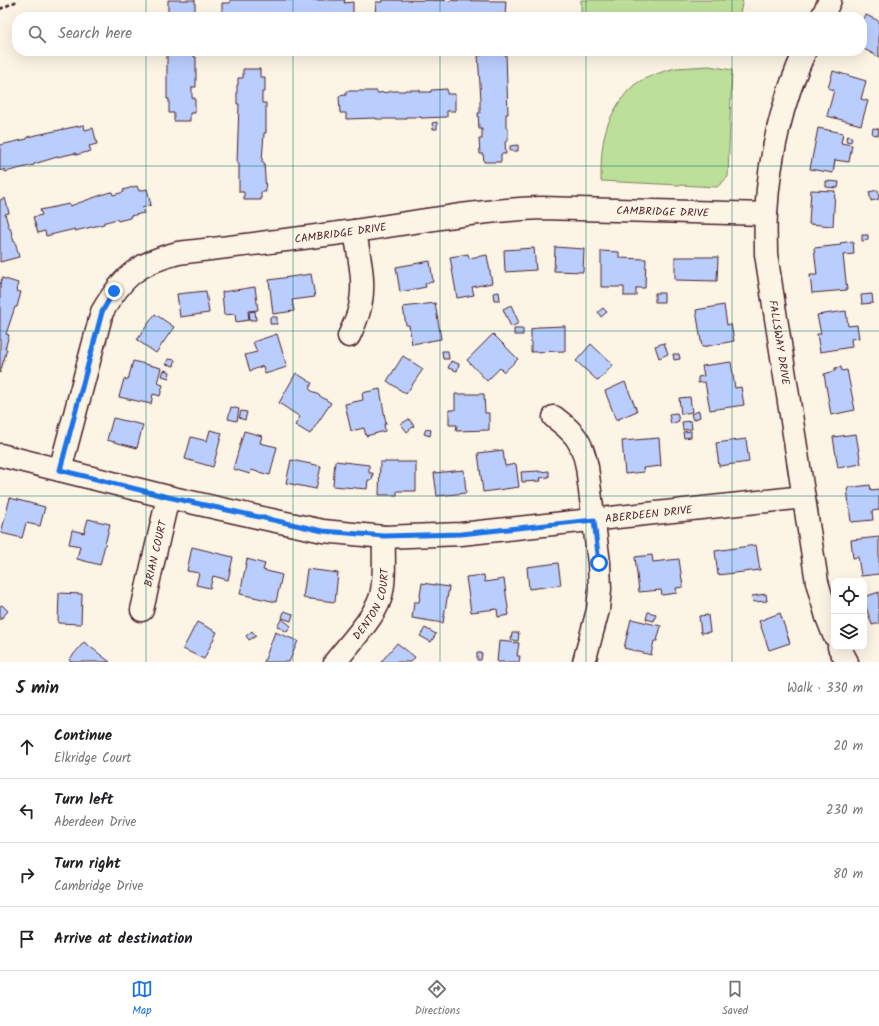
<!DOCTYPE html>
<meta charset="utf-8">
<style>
:root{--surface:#fff;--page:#f2f2f2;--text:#202124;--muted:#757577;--line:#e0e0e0;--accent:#1a73e8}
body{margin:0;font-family:Kalam,sans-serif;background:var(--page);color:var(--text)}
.controls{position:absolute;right:12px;bottom:12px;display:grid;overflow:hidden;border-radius:8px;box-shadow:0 4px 16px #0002}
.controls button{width:36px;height:36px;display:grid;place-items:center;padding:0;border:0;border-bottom:1px solid var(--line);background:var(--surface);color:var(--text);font:20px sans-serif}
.stop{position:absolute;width:12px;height:12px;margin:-9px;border:3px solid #1a73e8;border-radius:50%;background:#fff}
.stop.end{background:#1a73e8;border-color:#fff;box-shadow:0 1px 4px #0008}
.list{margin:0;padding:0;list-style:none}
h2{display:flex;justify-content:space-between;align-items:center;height:52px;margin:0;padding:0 16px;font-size:17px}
h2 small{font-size:13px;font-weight:400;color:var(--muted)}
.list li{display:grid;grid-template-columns:26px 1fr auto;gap:12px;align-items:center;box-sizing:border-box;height:64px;padding:0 16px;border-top:1px solid var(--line)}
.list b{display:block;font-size:15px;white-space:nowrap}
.list p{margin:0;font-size:13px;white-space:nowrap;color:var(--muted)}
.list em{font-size:13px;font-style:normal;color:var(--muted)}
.icon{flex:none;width:22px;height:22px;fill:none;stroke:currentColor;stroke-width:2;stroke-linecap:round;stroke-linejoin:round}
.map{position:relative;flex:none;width:879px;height:662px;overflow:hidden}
.search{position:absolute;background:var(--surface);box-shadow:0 4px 16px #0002;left:12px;right:12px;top:12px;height:44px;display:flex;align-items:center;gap:10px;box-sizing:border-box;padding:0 14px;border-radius:16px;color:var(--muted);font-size:15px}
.sheet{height:308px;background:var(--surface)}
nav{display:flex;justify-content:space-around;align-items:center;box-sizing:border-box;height:56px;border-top:1px solid var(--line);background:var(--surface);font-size:11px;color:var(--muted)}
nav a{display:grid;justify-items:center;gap:2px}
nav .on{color:var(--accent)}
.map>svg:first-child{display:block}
.green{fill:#bcdf99;stroke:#837f62}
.building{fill:#bacefe;stroke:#4a1f2b}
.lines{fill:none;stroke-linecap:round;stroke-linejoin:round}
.minor-casing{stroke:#4a1f2b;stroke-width:25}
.path{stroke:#4a1f2b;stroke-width:2.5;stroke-dasharray:4 3;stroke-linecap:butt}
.minor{stroke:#fcf5e5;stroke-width:22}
.route{stroke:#1a73e8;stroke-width:5}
.grid{fill:none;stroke:#0f766e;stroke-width:1;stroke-opacity:0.55}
.labels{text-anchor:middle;stroke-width:3;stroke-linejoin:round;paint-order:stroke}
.street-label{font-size:11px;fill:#4a1f2b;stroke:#fcf5e5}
</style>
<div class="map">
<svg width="879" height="662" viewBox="0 0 879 662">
<rect width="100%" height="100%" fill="#fcf5e5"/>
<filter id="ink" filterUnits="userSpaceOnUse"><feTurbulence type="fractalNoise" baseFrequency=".025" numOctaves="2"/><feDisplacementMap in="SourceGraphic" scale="8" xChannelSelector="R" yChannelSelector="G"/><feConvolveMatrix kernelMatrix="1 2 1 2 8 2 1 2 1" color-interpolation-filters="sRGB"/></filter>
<g filter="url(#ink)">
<path class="green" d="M581 0H743L739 17H581Z
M709 66 732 70 728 177 717 187 601 181C601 167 601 153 604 138 607 120 620 98 633 86 640 79 666 70 676 68 687 67 698 67 709 66Z"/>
<path class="building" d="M168 0H195V14H193V17H168Z
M230 0H345L344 3 353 2V17H222V3H230Z
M382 0 506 1 505 17H375L376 2H382Z
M866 15 879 21V57L862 48V22Z
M167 51H194V57H196V87H192V98H195V113H190V121H174V113H169V99H167Z
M483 51H500V54H506L508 114H506V128H508V141L505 142 506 154H501V162H484L483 154H480L479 139H482V129H479L478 113H480V100H481L478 55H483Z
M243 69H260V77H265V92H262V103H266V133H264L262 161V162H264L266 192H261V200H244V192H239V163H237L239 104H237V85H238V78H243Z
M833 71 866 81 861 99 868 101 861 125 827 116 834 90 828 88Z
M447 89V94H455V111H447V117L421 118V117H406V119H376V118L346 119V113H340L339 96 346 95V91H377V93L390 92V91H405V90H420V92H431V90H432Z
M437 122V129H433L432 123Z
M83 125H84L85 130 93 128 97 144 89 146 91 151 76 155V153L57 157 34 164V165L5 172V169L0 171V145L27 139V137Z
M818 128 843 133 841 143 852 145 849 162 835 160 833 173 810 169Z
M873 128 879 129 878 135 872 134Z
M846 139a3 3 0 1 1 6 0a3 3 0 1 1-6 0Z
M518 145V151H510V146Z
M826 181 839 182 838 188 826 187Z
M137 186 139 191 147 189 151 205 142 208 144 213 130 216V218L118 221 117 219 106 222H104V224L75 231V229L46 236 45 231 38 233 33 217 42 215 40 210 69 204 70 206 107 193 112 192 113 195 124 192 123 190Z
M811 190 835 191 833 226 809 224Z
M878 190 879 199 871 201 869 192Z
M5 198 9 213 5 214 9 228 10 227 14 242 15 241 19 257 0 262V200Z
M862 235H868V240L862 241Z
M853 241 854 254 843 255 847 290 812 293 810 275H817L814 248 841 245 840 243Z
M555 247 584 249 583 272 554 271Z
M534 248 536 270 505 272 504 250Z
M601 251 619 252V258L646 259 645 288H636V296H624V287H601Z
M468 254 469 258 487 255 492 283 472 287 474 295 457 298 450 257Z
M675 257H718L717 281 675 280Z
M430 261 433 282 425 283 426 287 400 292 396 267Z
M311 274 315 297 292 300 294 311 273 314 269 280Z
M2 278 18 283 16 291 21 292 17 307H15L6 334 9 335 5 349H7L0 373V285Z
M255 287 258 310 248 311 249 320 236 322 235 314 224 315 222 292Z
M206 291 209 313 180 317 177 294Z
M499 292 500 300H494L493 293Z
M655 293H664V302H655Z
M872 294 873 303 862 304 861 295Z
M435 303 441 339 412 344 409 325H406L403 307Z
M511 305 519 323 511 327 503 309Z
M724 305 727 325 731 324 734 341 702 347 696 310Z
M603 308 607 312 601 317 598 312Z
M255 311 256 320H250L249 312Z
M846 311 848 326 857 325 859 338 851 339 852 347 820 352 817 334H821L817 315Z
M155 314 174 327 156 353 137 340Z
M270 317H277V324H270Z
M565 326V351L531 352V329L537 328V327H539Z
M514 329H523V335H514Z
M277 334 287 367 265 374 263 366 250 371 245 355 257 352 253 342Z
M493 334 518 359 504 372 500 368 487 381 467 360Z
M664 343 668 354 659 358 655 346Z
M591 344 613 365 598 381 576 361Z
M442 351H448L449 359H443Z
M673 354H679L680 359 674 360Z
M403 356 423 369 406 394 387 381Z
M168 359 175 360 174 366 166 364Z
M133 361 161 368 157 383 163 385 160 396 153 394 151 404 119 397 124 379 128 380Z
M451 361 459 364 457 371 448 368Z
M731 362 735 388 741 387 744 405 710 410 705 382 698 383V377L704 376 702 366Z
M841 367 842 371 847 370 855 410 831 415 824 374 835 371V368Z
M164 370 170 372 169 378 162 376Z
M296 373 312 383 309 389 331 403 310 434 295 425 300 417 279 403Z
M625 382 637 411 616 420 605 391Z
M380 389 386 424H384L385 431 366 436 364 428 351 431 345 404 363 400 362 393Z
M455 394H484L485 413H489V430L456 431 457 425H449V410H455Z
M690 397 692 412 681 414 679 398Z
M231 407 239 409 237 421 228 419Z
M241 411 247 412 245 420 239 418Z
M699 411 700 417 693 420 691 414Z
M677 413 679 421 671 424 669 414Z
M113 418 143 425 137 448 107 440Z
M409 419 414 426 407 432 401 424Z
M691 421 692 429 683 430 682 422Z
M426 429 431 430 430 436 424 434Z
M210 430 222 433 213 467 185 459 191 437 207 441Z
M244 431 262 436 260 443 277 447 270 475 251 470 250 474 233 469Z
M691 431V437L684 438 683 432Z
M856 434 861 464 838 468 833 437Z
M659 438 661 466 643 468 644 472 625 474 622 441Z
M746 439 749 462 719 466 716 443Z
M503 450 505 466 516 464 519 487 483 492 478 453Z
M291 460 321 466 316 489 286 483Z
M335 461 369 465V473H373L372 480H368L367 489 333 486Z
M380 462H416V491H397V495H379Z
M464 470 466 493 437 496 434 473Z
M539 471V472L549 471V477L540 478 541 481 522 482 521 472Z
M870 485 871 490 879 489V510L872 511 873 520 851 522 847 488Z
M10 498 45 507 40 526 26 523 22 538 1 533Z
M88 519 110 524 100 565 77 559 80 546 69 544 72 530 84 533Z
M879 537V574L861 576 858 557 853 558 851 540Z
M756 545 760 570 718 575 715 551Z
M192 547 233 557 228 580 213 576 210 588 196 585 199 573 187 571Z
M652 555 653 562 679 559 683 587 676 588 677 593 662 595 661 590 639 592 635 557Z
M247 559 265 564 263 570 282 575 276 602 240 594Z
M558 563 561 585 529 589 527 567Z
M307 569 338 573 335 602 303 598Z
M484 575 485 582 504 579 509 615 498 617 497 609 471 612 466 577Z
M422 583 449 587 443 623 412 618 414 602H419Z
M879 592V623L872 625 864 601V597Z
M59 593 82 594 81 624 58 623Z
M766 594 767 601 753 602 752 596Z
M2 605 8 611 0 620V606Z
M284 611 293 614 291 621 282 618Z
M648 612 656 614 654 621 646 619Z
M780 613 790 643 769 650 759 621Z
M708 615 710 632 701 633 699 616Z
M282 619 291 626 287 632 277 626Z
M631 619 661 626 657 641H654L651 655 624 648Z
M197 622 217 632 204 659 183 649Z
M425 628 436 634 431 642 420 636Z
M252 631 256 636 249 640 246 636Z
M275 632 298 641 289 662H264Z
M512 633H519L518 641 511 640Z
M499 641 519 643 517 656H520L519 662H497Z
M84 642 110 662H71L69 660Z
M397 643 415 657 411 662H381Z
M477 653H482L481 660H477Z"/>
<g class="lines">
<g class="minor-casing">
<g id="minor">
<path d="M822 17 830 0"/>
<path id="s1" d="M805 51C782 101 769 159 766 214 765 227 766 241 766 254L817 582 827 617 834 635"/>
<path d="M349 336C354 325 360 313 361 301 365 278 358 253 355 231"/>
<path d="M554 417C575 433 582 441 587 467L599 563 600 589 598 610 584 662"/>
<path id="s2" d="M0 455 168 497 262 518 323 531 384 537 461 534 804 497"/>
<path id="s3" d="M60 470 102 312C123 276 138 263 178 253 237 246 296 239 355 231 417 222 479 210 541 208L766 214"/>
<path id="s4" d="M142 610 168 497"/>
<path d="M839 647 847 662"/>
<path id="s5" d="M335 662C349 644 373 619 380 599 386 581 383 555 384 537"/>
</g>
</g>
<path class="path" d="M0 9 19 0"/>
<use href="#minor" class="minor"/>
</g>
</g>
<g class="lines" filter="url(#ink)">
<path class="route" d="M114 291 102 312 60 470 168 497 323 531 384 536 461 534 594 520 599 563"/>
</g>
<path class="grid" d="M146 0V17M293 0V17M440 0V17M586 0V17M732 0V17M146 51V662M293 51V662M440 51V662M586 51V662M732 51V662M0 166H879M0 331H879M0 496H879"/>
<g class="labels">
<g class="street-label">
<text dy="4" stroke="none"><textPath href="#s3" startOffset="751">CAMBRIDGE DRIVE</textPath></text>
<text dy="4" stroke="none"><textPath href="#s3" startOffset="427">CAMBRIDGE DRIVE</textPath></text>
<text dy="4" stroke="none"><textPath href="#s1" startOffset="298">FALLSWAY DRIVE</textPath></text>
<text dy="4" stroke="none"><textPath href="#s2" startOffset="659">ABERDEEN DRIVE</textPath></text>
<text dy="4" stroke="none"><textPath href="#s4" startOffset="58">BRIAN COURT</textPath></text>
<text dy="4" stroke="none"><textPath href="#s5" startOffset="70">DENTON COURT</textPath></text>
</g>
</g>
</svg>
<div class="controls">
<button><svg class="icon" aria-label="locate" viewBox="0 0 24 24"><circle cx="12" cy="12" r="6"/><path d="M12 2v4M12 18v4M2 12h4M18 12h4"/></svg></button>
<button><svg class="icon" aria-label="layers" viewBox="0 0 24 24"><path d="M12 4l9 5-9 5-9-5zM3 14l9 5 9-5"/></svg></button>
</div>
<div class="stop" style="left:599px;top:563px"></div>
<div class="stop end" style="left:114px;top:291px"></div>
<div class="search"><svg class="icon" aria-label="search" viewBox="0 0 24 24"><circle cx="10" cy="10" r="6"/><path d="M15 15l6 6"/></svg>Search here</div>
</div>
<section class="sheet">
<h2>5 min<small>Walk · 330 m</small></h2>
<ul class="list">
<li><svg class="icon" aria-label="ahead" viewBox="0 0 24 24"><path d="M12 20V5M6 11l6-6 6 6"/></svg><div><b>Continue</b><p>Elkridge Court</p></div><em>20 m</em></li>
<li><svg class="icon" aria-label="left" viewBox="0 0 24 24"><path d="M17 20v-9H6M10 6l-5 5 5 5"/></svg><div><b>Turn left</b><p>Aberdeen Drive</p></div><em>230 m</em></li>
<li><svg class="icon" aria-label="right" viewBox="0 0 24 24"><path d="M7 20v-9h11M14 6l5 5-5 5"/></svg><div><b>Turn right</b><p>Cambridge Drive</p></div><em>80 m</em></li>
<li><svg class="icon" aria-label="arrive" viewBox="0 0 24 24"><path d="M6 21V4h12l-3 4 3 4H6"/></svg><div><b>Arrive at destination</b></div></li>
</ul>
</section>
<nav>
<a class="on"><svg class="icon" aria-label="map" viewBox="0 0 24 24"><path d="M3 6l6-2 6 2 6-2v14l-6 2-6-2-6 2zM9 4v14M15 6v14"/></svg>Map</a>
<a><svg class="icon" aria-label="directions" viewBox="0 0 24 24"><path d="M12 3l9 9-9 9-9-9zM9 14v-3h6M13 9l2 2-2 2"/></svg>Directions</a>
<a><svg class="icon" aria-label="saved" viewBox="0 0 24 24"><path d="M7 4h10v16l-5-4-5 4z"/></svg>Saved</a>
</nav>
